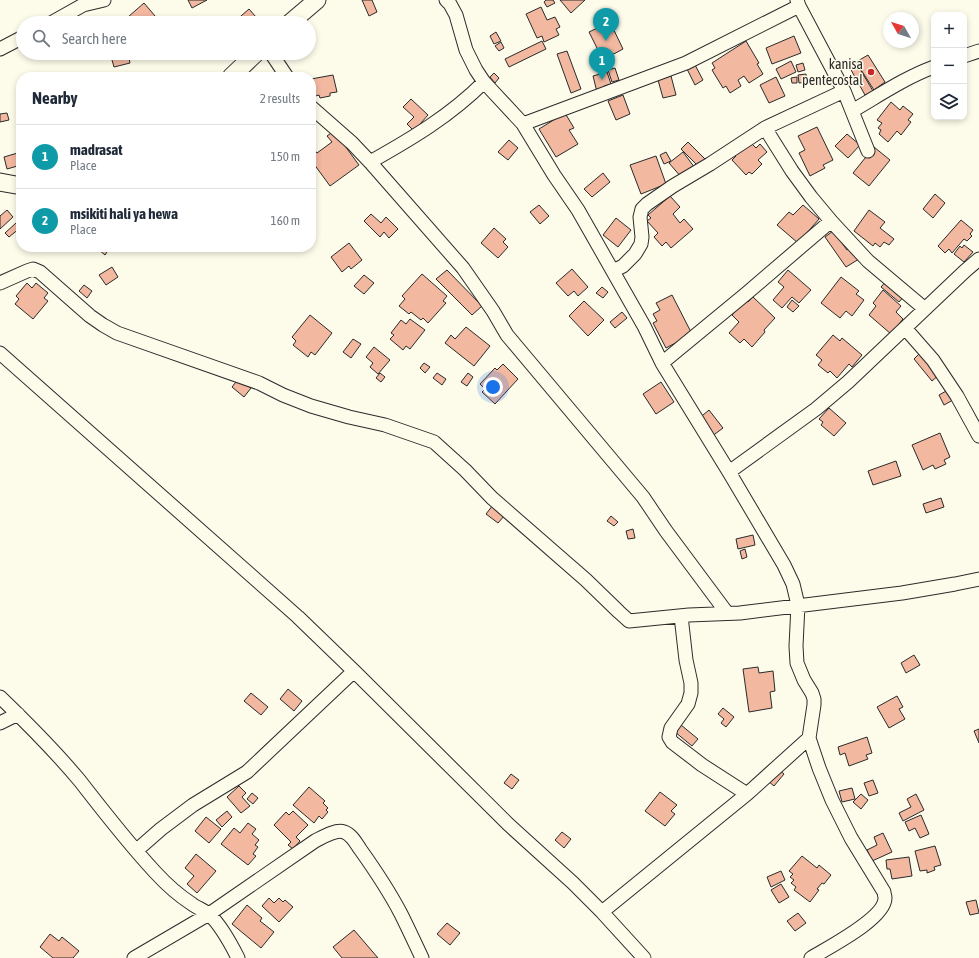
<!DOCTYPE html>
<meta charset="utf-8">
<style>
:root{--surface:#fff;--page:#f6f6f7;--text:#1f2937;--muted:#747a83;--line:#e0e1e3;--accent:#c62828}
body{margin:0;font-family:"Asap Condensed",sans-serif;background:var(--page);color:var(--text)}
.controls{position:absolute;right:12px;top:12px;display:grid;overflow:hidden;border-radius:8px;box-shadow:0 2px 6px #0003}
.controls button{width:36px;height:36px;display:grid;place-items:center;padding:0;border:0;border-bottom:1px solid var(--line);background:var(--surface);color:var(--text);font:20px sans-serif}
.compass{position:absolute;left:883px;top:12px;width:36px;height:36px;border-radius:50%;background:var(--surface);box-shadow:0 2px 6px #0003;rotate:309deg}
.you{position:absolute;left:493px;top:387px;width:14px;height:14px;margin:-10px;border:3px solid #fff;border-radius:50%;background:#1a73e8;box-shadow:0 0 0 6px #1a73e833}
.badge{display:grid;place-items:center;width:26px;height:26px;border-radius:50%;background:var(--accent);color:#fff;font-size:13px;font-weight:700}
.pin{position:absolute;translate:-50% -33px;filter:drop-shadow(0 1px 2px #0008)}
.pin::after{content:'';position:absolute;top:21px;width:14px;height:12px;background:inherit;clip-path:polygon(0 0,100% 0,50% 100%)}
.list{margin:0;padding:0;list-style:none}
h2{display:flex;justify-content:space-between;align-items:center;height:52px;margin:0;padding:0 16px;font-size:17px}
h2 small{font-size:13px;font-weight:400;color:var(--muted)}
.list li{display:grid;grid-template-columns:26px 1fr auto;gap:12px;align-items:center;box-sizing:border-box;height:64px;padding:0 16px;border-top:1px solid var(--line)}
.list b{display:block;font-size:15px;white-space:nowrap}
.list p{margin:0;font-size:13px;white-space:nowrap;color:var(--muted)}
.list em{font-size:13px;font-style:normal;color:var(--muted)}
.icon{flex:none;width:22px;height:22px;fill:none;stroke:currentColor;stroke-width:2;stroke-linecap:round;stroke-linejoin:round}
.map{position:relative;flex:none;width:979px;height:958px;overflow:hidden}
.search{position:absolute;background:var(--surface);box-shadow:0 2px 6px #0003;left:16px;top:16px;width:300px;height:44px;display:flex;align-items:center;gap:10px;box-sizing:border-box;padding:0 14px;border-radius:22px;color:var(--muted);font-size:15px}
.panel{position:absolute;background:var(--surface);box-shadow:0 2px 6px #0003;left:16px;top:72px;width:300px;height:180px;border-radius:16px}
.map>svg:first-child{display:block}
.building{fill:#f2b8a0;stroke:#2b2b2b}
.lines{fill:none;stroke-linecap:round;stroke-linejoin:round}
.minor-casing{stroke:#2b2b2b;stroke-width:15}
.tertiary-casing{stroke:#2b2b2b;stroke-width:19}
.minor{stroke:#fdfbea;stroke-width:13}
.tertiary{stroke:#fdfbea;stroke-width:17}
.poi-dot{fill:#c62828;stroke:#fdfbea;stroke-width:1.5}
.labels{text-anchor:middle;stroke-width:3;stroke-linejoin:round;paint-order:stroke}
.poi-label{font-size:14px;fill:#2b2b2b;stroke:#fdfbea;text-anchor:end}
</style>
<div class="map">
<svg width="979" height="958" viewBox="0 0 979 958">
<rect width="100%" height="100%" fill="#fdfbea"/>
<path class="building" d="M188 0H207L192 8Z
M362 0H372L377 12 369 16Z
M546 0H553L555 3 547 7 544 2Z
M560 0H585L571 13Z
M144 3 161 23H141L139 21 138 23H134L128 17Z
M541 7 547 20 555 17 560 27 556 29 559 35 544 42 542 36 537 38 526 14Z
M249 9 256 17 249 23H233Z
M610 22 623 49 610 56 607 50 600 54 589 32Z
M496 32 501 41 494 44 490 36Z
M794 36 801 53 772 64 766 48Z
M542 41 546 49 509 67 505 59Z
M746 41 759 63 757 64 763 74 749 83 744 76 738 80 741 86 730 93 726 86 723 88 712 70 715 68 712 63Z
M501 42 504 48 499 51 495 46Z
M567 51 581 89 571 93 557 54Z
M110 53H128L130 63 114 67Z
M868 55 885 82 874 90 856 62Z
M791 61 796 72 781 79 776 69Z
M694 63 703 80 695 85 686 67Z
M803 63 805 70 798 72 796 65Z
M857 64 873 91 865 95 850 68Z
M615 68 619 80 612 82 608 70Z
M607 72 611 84 604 86 605 89 597 92 593 76Z
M494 73 499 78 495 83 490 77Z
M806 74 807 82 799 83 798 75Z
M333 75 337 92 330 93V96L320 98 319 95 312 97 311 89V79Z
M671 76 676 95 663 98 658 80Z
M776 77 785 96 769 103 760 85Z
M797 77V83H792L791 78Z
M623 95 630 114 616 120 608 101Z
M411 99 428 115 414 131 407 124 414 117 403 107Z
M891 102 900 110 903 106 913 114 908 120 911 122 901 135 897 131 888 142 879 134 881 130 878 128 882 123 877 120Z
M7 113 9 120 0 122V114Z
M565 113 574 128 569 130 578 144 556 157 539 129Z
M817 127 833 160 823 165 825 168 810 176 799 153 805 150 798 136Z
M334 131 359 165 330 186 311 160V147H312L317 153 332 142 327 136Z
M847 134 860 145 848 158 835 146Z
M509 140 518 148 508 160 498 152Z
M688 142 706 160 699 167 681 149Z
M750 142 756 148 760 144 767 152 758 160 762 164 752 174 749 172 746 175 732 160 736 156 732 152Z
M874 147 890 160 869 186 853 173Z
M21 152V165L7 169 4 157Z
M666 152 671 161 664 164 660 155Z
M683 152 695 168 682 178 669 163Z
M656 156 666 184 641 194 630 165Z
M603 173 610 182 592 197 584 189Z
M935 194 945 203 933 218 923 209Z
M670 196 680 207 673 214 680 223 684 219 693 229 671 248 666 242 662 246 654 237 658 233 647 221 651 218 648 215Z
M539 205 549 216 540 224 530 212Z
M803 205 819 219 798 243 777 225 789 212 793 215Z
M7 210 13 217 0 229V216Z
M869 210 885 222 880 228 894 239 889 245 884 242 880 247 875 243 873 246 854 231Z
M371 214 381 223 386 217 398 229 389 238 384 232 380 237 364 221Z
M616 218 631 230 618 247 603 235Z
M961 220 973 230 970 234 972 236 967 241 964 239 952 253 949 249 945 253 938 246Z
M16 223 20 228 9 237 5 233Z
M494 228 506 239 503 242 508 247 498 258 481 243Z
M833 231 847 250 851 247 859 259 846 267 825 237Z
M349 243 362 260 351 269 349 266 342 272 331 257Z
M964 245 973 252 964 262 954 254 960 246 962 248Z
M100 247H107L109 249 105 255 98 249Z
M112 267 118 277 106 285 99 275Z
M572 269 588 287 578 296 574 291 568 296 556 283Z
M447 270 482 306 472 315 436 279Z
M788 270 811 290 799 303 792 297 782 308 773 300 784 287 778 282Z
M422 274 447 296 443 301 446 303 428 323 423 318 421 320 411 312 409 314 399 306 405 299 402 296Z
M364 275 374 283 364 294 354 286Z
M841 277 859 291 856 294 864 300 852 316 846 311 840 318 821 303Z
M887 280 905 295 899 302 881 287Z
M27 283 32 288 36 283 48 293 44 298 48 301 33 319 15 304 19 299 16 296Z
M84 285 92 291 87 298 79 291Z
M602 287 608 292 603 298 596 293Z
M883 290 901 306 896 312 903 319 891 334 869 315 876 306 873 303Z
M672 295 692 334 666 348 653 323 657 321 653 314 660 310 656 303Z
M753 297 775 318 764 330 765 332 752 347 744 339 740 343 729 333 739 322 732 315 746 300 748 302Z
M792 300 799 306 793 312 787 307Z
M584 301 604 320 588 336 569 316Z
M622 312 627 318 615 328 610 322Z
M310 315 332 333 315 355 311 352 308 357 293 345 296 341 292 337Z
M410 319 425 330 410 349 406 346 403 350 390 339 394 335 391 333 401 320 406 324Z
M466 327 490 346 474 366 445 343 451 335 455 339Z
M833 335 840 341 842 338 862 355 852 367 849 364 837 378 830 371 828 373 818 365 822 360 816 355Z
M353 339 361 344 351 358 343 352Z
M374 347 390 360 378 374 370 367 373 363 366 357Z
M921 352 940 374 932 381 914 359Z
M424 363 430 367 425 373 420 368Z
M503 364 518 379 495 404 482 392 485 389 480 384 495 368 497 370Z
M380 373 385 377 381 382 376 378Z
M437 373 446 379 442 385 433 378Z
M468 373 473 377 467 386 461 382Z
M239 378 251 388 244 397 232 387Z
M661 382 674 402 656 414 643 394Z
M948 390 953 400 944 405 939 395Z
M829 408 846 423 834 436 821 425 823 422 819 419Z
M709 410 723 428 711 437 697 420Z
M940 433 950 457 944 460 946 464 935 469 933 465 923 470 912 445Z
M896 461 901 476 873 485 868 471Z
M941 498 944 507 926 513 923 504Z
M493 505 505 515 498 523 486 514Z
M611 516 618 522 614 526 607 521Z
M633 529 635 538 628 539 626 531Z
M753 535 755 545 738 549 736 539Z
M745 549 747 557 742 559 740 551Z
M914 655 920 665 906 673 901 663Z
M758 667 759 673 773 671 775 691 770 692 772 708 749 712 743 669Z
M288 689 302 701 294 711 280 699Z
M251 693 268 707 261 715 244 701Z
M897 696 903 707 899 709 905 719 889 728 877 707Z
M723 708 734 717 726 727 721 723 724 719 718 714Z
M681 725 698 739 692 746 675 732Z
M979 729V743L974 731Z
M867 737 872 753 866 755 868 759 849 766 845 753 840 755 838 747Z
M778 769 784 774 774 786 768 781Z
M511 774 519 780 512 789 504 783Z
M873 780 878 793 869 796 864 783Z
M239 786 246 793 242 797 250 806 241 813 227 797Z
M309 787 325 801 323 803 328 808 326 810 328 812 322 819 319 816 314 823 293 805Z
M852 788 855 799 842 802 839 791Z
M660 792 677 805 671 811 675 814 665 826 645 811Z
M252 793 258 798 253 804 247 799Z
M861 794 868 800 861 809 853 802Z
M916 794 924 810 903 821 899 813 911 807 907 799Z
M227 811 232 817 222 827 216 820Z
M293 811 308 825 296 837 300 841 293 849 288 845 291 842 274 825 286 812 289 815Z
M921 815 929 834 920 838 915 828 909 831 905 822Z
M206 817 221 829 209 843 195 831Z
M248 823 256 829 252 834 259 840 255 845 258 847 253 854 256 856 248 865 221 844 234 828 240 833Z
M562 832 571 839 564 848 555 840Z
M883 833 892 852 872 861 867 850 877 845 874 837Z
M935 846 941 865 934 867 935 870 927 873V870L920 871 915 851Z
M196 854 216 871 197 893 187 884 194 876 185 868Z
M802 856 817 868 819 865 831 875 824 884 822 883 817 889 819 890 810 902 794 890 796 887 791 883 794 880 790 877 793 874 789 871Z
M909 857 912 876 892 879 890 869H887L886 860Z
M781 871 785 880 771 887 767 877Z
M781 884 789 897 779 903 771 890Z
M269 898 274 903 279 898 283 902 285 900 293 907 279 922 262 906Z
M976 900 979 913 970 915 966 902Z
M247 905 262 918 260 921 274 932 261 948 232 924Z
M798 913 806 923 795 931 787 921Z
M447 923 460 933 450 945 437 934Z
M354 930 378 958H342L333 947Z
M50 934 59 941 62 937 79 951 73 958H53L40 947Z"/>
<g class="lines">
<g class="minor-casing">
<path id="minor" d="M446 0 450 4 456 15 466 50 476 70 484 82 523 124 554 175 578 210 644 326 662 363 729 472 784 565 793 584 798 605 796 646 797 663 804 680 812 693 814 699V705L809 738 819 768 832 800 851 838 884 892C884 894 885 896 885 898 885 919 827 948 811 958
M797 0 799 6 844 91 868 151
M51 23 83 5 104 0
M0 49 23 37
M271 53 287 77
M964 56 979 51
M311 107 352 143 370 162 463 268 493 311 507 335 643 497 666 531 727 613
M852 111C878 96 906 77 934 67
M523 124 686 63 799 6
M765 128 792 171 811 197 831 221 868 261 925 309
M370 162C411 139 450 116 484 82
M613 271 623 266 635 254 641 244 642 237 640 217 642 209 647 204 673 186 710 164 765 128 844 91
M0 283 27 271 33 269 40 272 90 316 103 325 117 333 259 383 283 395 311 406 349 417 385 425 434 442 465 470 492 498 586 580 619 612 629 621 689 615 740 613 902 593 955 584 979 579
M905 328 933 360 957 396 979 436
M0 353 298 617 356 673 508 824 573 883 602 912 644 958
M662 363 747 293 831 221
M729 472 816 409 848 382 965 271 979 259
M681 616 686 660 691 683V693L688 704 671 728 669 737 672 742 702 765 747 794
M0 697C28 724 55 751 80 781 104 812 128 843 155 872 166 884 178 895 192 904 197 908 204 910 210 915 222 927 230 942 238 958
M0 723 18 714
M137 850 161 829 193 805 247 772 354 671
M602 912 747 794 809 738
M134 958 209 914 315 841C323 837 336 829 344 832 351 834 356 843 360 849 375 870 389 891 401 914 408 928 415 943 422 958"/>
</g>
<g class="tertiary-casing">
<path id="tertiary" d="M290 23 317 0
M231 77 256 53
M0 182 16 185 21 184"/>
</g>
<use href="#minor" class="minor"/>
<use href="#tertiary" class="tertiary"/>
</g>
<circle class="poi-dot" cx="871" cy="72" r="4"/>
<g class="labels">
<g class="poi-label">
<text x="863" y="69">kanisa<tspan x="863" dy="16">pentecostal</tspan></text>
</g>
</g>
</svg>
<div class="controls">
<button>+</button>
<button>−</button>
<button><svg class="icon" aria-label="layers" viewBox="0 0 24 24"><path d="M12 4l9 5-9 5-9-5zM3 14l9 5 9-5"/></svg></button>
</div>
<svg class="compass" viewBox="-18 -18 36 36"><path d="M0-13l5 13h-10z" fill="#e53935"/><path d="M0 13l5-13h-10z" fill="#747a83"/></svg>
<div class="you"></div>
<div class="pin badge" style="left:602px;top:80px;background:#0f9aa8">1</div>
<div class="pin badge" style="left:606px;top:41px;background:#0f9aa8">2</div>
<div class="search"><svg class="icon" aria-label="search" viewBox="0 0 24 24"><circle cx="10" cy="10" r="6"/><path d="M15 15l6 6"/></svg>Search here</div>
<section class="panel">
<h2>Nearby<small>2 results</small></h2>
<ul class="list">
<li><span class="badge" style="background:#0f9aa8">1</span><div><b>madrasat</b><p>Place</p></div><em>150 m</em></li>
<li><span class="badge" style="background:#0f9aa8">2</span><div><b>msikiti hali ya hewa</b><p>Place</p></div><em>160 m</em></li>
</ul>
</section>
</div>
